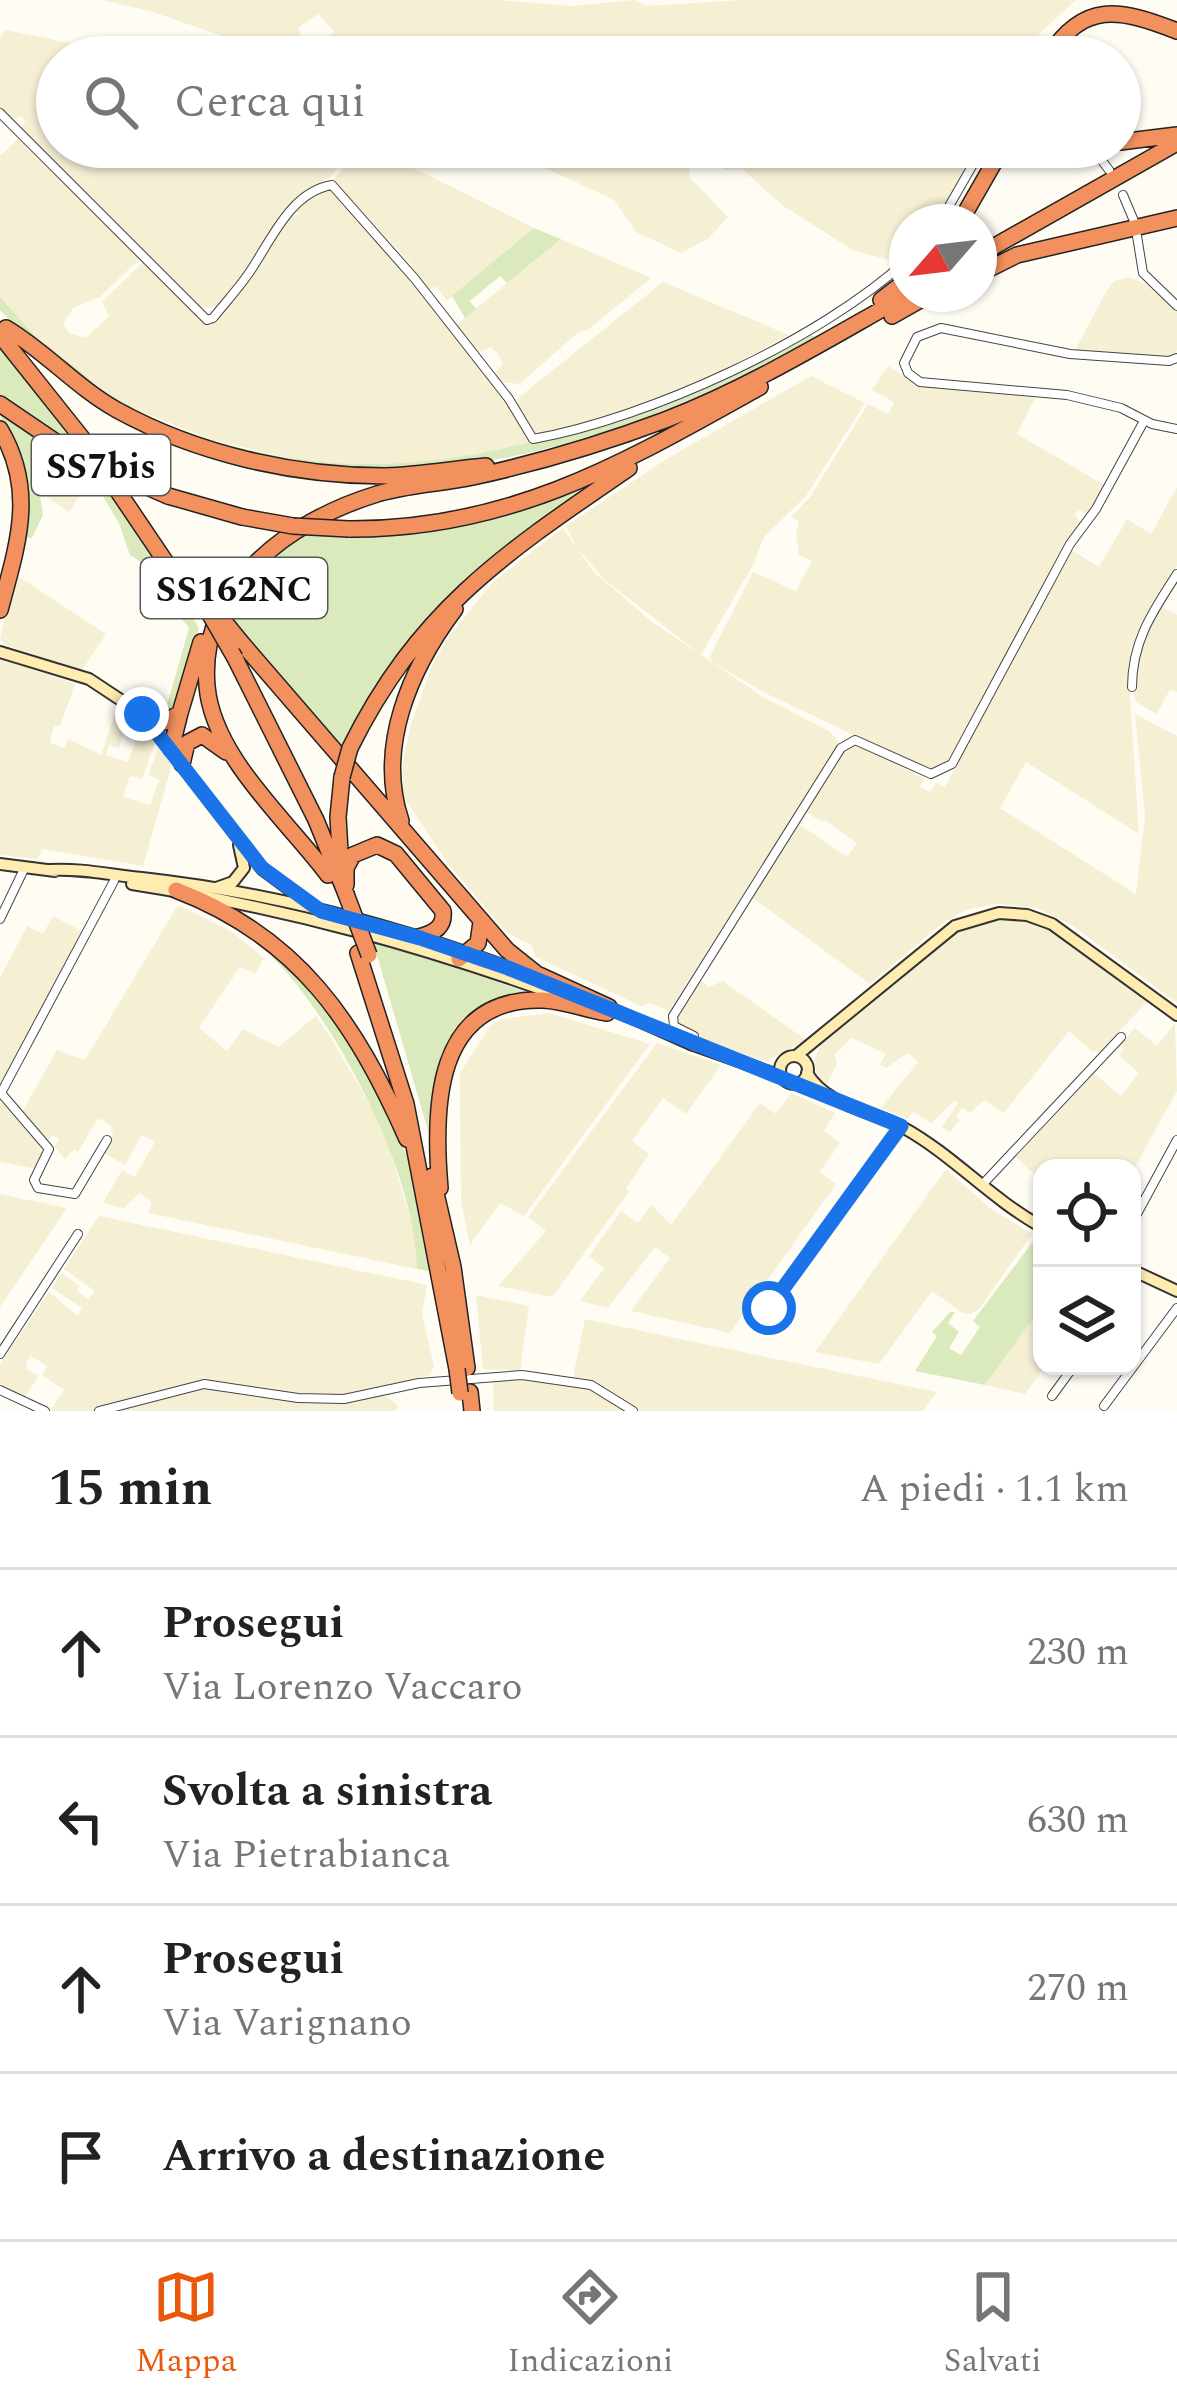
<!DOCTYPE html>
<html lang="it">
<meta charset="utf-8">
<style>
:root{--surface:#fff;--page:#f2f2f2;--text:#222;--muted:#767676;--line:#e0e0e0;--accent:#ea580c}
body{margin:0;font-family:Spectral,serif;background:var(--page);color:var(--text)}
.controls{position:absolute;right:36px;bottom:36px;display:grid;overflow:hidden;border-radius:24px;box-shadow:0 3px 9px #0004}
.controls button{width:108px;height:108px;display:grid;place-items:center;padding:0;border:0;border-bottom:3px solid var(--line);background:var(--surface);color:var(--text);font:60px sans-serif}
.compass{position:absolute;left:889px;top:204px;width:108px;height:108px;border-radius:50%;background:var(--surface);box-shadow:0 3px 9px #0004;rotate:242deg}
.stop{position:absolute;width:36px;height:36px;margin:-27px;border:9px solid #1a73e8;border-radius:50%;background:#fff}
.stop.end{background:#1a73e8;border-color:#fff;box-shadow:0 3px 12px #0008}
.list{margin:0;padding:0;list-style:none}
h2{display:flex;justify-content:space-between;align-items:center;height:156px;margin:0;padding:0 48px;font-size:51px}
h2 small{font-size:39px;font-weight:400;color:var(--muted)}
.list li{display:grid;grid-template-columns:78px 1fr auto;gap:36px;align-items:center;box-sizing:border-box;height:168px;padding:0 48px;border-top:3px solid var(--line)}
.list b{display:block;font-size:45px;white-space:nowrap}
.list p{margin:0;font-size:39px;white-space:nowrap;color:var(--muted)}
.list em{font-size:39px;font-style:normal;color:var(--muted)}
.icon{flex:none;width:66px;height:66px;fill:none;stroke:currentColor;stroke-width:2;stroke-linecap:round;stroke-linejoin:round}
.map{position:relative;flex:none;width:1177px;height:1411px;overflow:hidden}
.search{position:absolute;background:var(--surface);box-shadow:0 3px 9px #0004;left:36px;right:36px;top:36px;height:132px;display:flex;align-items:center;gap:30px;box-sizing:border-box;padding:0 42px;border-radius:66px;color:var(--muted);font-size:45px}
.sheet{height:828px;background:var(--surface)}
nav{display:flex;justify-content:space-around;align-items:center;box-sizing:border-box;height:168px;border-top:3px solid var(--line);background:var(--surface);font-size:33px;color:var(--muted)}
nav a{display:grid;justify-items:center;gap:6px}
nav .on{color:var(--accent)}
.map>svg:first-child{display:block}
.farmland{fill:#f5efd4}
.green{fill:#daeabd}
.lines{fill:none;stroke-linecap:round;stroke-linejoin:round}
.street-casing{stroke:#444;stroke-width:10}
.secondary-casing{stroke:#333;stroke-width:14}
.highway-casing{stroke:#222;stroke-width:18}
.street{stroke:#fff;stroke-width:8}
.secondary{stroke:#feecb0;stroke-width:10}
.highway{stroke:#f3915e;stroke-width:15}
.highway-bridge-casing{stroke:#222;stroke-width:18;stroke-linecap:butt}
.highway-bridge{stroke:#f3915e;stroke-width:15}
.route{stroke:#1a73e8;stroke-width:15}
.labels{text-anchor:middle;stroke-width:12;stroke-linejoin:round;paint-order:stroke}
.shield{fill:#fff;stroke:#585858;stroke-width:3}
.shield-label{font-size:36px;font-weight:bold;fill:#111}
</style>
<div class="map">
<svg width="1177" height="1411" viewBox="0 0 1177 1411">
<rect width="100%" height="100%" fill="#fffcf4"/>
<path class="farmland" d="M103 0H499L572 6 634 0 647 6 742 0H1076L1040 33 1026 57H335L322 42 334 32 318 14 299 27 301 44 310 55 284 57 153 12Z
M6 30 139 57H57V147L353 149 330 177 305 194 218 306 199 308 94 202 91 195 88 197 18 131 26 122 21 116 10 121 0 109V37Z
M18 139 140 258 100 297 73 308 63 323 69 333 86 338 109 316 102 302 144 261 210 325 287 219 299 214 295 209 321 191 332 190 377 237 508 402 532 441 486 455 443 462 362 465 301 461 209 439 120 403 56 357 0 297V156Z
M500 147H959L969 162 934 222H907V254L901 260H891L854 251 782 205 742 169 726 170 703 158 690 168 689 177 728 217 708 239 681 253 636 232 614 200Z
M358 151 394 169 398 163 418 170 534 228 447 301 435 286 428 291 409 262 333 180Z
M561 239 651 278 589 329 576 334 520 384 500 382 494 375 503 363 497 353 491 347 478 353 456 325Z
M1128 277 1147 284 1177 311V350L1172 358 1075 350 1107 290 1114 281Z
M663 282 789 335 713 375 665 394 604 418 532 435 516 403 518 398Z
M888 366 917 384 1035 398 1017 434 1106 486 1088 515 1078 510 1075 515 1080 522 1037 601 1028 612 1016 642 952 760 942 769 930 771 765 693 712 662 710 656 753 572 796 591 812 561 799 555 796 534 799 522 791 517 810 497 868 404 888 414 894 402 872 390Z
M811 376 865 403 806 496 764 537 754 563 701 655 604 579 578 549 566 526 665 460Z
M35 461 64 480 89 481 69 512 38 491Z
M1177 487V566L1141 623 1128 666 1139 834 1026 762 1000 808 1136 894 1145 816 1135 714 1177 736V1003L1073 926 1037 908 997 904 969 909 944 922 870 984 750 896 799 824 847 857 857 843 825 820 823 822 804 811 846 745 852 743 877 754 924 779 920 787 930 792 936 783 945 787 1070 549 1099 567 1127 519 1151 534Z
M563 528 593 571 652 622 763 697 829 731 840 743 669 1011 651 1003 641 1006 536 957 532 946 505 931 449 865 403 796V761L411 724 433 663 449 636 494 581Z
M19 577 106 634 82 670 5 645 0 639 8 602Z
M1162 607 1177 615V692L1170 689 1157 714 1136 702 1134 694 1135 669 1146 632Z
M0 658 75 684 60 726H54L50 743 64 748 68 739 101 755 118 705 130 712 119 748 109 745 106 755 128 762 142 722 156 740 142 779 130 776 123 797 150 805 159 780 148 775 159 746 172 764 143 866 42 849 38 859 0 855Z
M178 905 229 930 264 958 255 974 240 967 199 1028 227 1051 243 1029 278 1047 316 1016 331 1038 373 1110 389 1148 417 1240V1269L148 1213 152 1202 140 1193 124 1208 103 1203 122 1170 135 1177 155 1142 142 1135 125 1165 102 1152 113 1134 111 1125 98 1118 78 1152 74 1149 65 1159 55 1147 59 1139 52 1135 48 1141 22 1112 57 1050 85 1060Z
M53 916 83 932 0 1087V978L27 926 43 934Z
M994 919H1023L1060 932 1148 1001 1099 1052 1092 1051 1069 1031 1004 1113 984 1100 970 1113 962 1108 956 1117 960 1120 950 1132 942 1127 958 1103 955 1100 931 1123 913 1112 907 1119 881 1108 918 1062 908 1053 886 1068 880 1064 886 1054 852 1038 835 1054 837 1064 827 1084 818 1078 814 1060 820 1046 943 941 967 927Z
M698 978 709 987 723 981 806 1040 766 1061 733 1054 700 1038 676 1024V1014Z
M549 1013 650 1044 524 1216 500 1203 470 1245 461 1201 460 1073 490 1026 502 1019Z
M1175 1023 1177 1091 1132 1172V1168H1042V1181L1016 1157 1094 1073 1121 1096 1139 1073 1119 1055 1124 1049 1120 1044 1135 1028 1157 1046Z
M657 1043 721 1065 686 1114 663 1098 632 1141 649 1154 626 1189 629 1192 552 1297 498 1286 546 1231 528 1217Z
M791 1093 835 1113 824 1131 840 1143 820 1172 836 1184 730 1333 631 1311 670 1258 655 1247 608 1308 580 1301 604 1268 589 1256 621 1211 638 1223 651 1205 671 1225 760 1103 776 1114Z
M0 1098 44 1143 40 1150 44 1153 36 1169 0 1162Z
M946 1169 991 1209 1032 1234 979 1309 971 1314 962 1313 932 1291 879 1364 815 1352Z
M0 1194 67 1208 0 1307Z
M99 1216 427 1285 422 1314 434 1367 430 1375 333 1398 192 1384 93 1411H50L64 1390 42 1375 47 1366 31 1356 26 1363 27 1369 38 1376 25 1397 0 1384V1364L49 1292 78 1316 82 1308 52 1288 62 1273 80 1286 77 1291 88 1299 95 1291 64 1269Z
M476 1295 529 1306 520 1371 483 1369Z
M1042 1306V1366H1045L1025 1394 985 1385Z
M585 1319 829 1370 937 1392 923 1411H638L596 1384 573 1377Z
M535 1379 589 1387 627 1411H494L493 1380Z
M199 1386 301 1401 381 1393 399 1406 395 1411H112Z"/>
<path class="green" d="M534 228 561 239 507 283 500 276 470 301 476 309 465 318 452 296Z
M0 297 55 357C76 362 94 386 113 399 141 416 175 428 206 438 423 508 611 425 804 332L815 337C651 431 438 504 248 456 227 450 207 441 188 434 168 427 146 422 128 412 80 387 37 348 0 310Z
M0 346 85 455 0 399Z
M0 411 37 438 100 475 199 628 176 710 163 719 189 628C181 616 176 616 168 605 156 588 148 564 130 555L119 523 95 483 64 480 35 462 43 515 32 538 25 537Z
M594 484C492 556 388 632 343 755L223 612 235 592 300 531 449 526 527 508Z
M175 897C279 931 353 1023 389 1122 394 1134 402 1144 407 1155 421 1192 426 1233 434 1272L417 1269C417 1176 336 1019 270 955 243 928 209 913 175 897Z
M372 938 534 995 494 1004 441 1061 434 1089 433 1148Z
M1038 1235 1042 1236V1306L985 1385 915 1371 937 1336 932 1332 950 1312H955L948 1323 959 1332 949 1348 961 1355 980 1327 973 1321Z"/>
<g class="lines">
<g class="street-casing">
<path id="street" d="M0 113 207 320 213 318C225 303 238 289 249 273 271 241 290 192 332 185L415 279 509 399 533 439C649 418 820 340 907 260
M1075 147 1100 158 1109 170
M1123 195 1134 221
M940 222 983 147
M1136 230 1143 273 1177 306
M1177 358 1169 361 1070 354 941 328 917 337 904 363 908 373 920 382 1067 395 1121 408 1152 424 1177 429
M1132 687C1132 641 1153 611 1177 574
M0 919 25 867
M693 1045 694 1036 674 1026 673 1016 841 748 855 740 931 774 952 764 1070 544 1096 509 1144 421
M107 1140 75 1194 38 1188 34 1180 49 1149 1 1093 114 881
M982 1185 1121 1037
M1132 1223 1177 1140
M769 1308 900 1127
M0 1354 78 1234
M0 1390 45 1411
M1052 1396 1074 1366
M1104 1406 1177 1308
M99 1411 204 1384 298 1398 344 1399 419 1383 522 1375 591 1385 633 1411"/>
</g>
<g class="secondary-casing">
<path id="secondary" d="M0 652 89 679 142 714 262 869 308 903
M0 864 55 871
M50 870C80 868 111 875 142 878 276 893 411 929 536 978
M132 884C286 908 420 945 566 998
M216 888 233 882 244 868 239 845
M603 1005 693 1045 781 1076
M796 1056 955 926 999 913 1027 915 1052 924 1177 1015
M780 1070a14 14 0 1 1 28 0a14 14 0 1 1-28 0Z
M807 1073C827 1107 872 1110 904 1128 954 1156 991 1199 1042 1227
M1132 1270 1177 1291"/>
</g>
<g class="highway-casing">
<path id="highway" d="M1048 57C1084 0 1120 9 1177 31
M1120 142 1177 135
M960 222 1003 147
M979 255 1177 143
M979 274 1017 255 1177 218
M881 300 907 280
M892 316 931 294
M6 328C45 351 76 387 117 410 197 454 294 476 385 476 418 475 453 469 486 466
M0 335 82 438 192 601
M0 404 78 457
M0 429C37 491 17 546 0 610
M168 496 242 517
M349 529C510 530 624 463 760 387
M240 641 507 950 537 974 609 1007
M235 658 316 820 346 894
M148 719 165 722 180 713 201 642
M350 748C419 609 505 553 629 468
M171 749 180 713
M182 764 187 743 202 735 226 752
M401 821C376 747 410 669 455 609
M341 868 338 817 342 777
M328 875C287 820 213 757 207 686 198 587 290 521 374 495 405 485 440 484 473 477 537 463 604 443 665 420 751 387 830 338 909 294
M346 885V868L353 855 377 845 396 854 443 911C445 928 432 934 418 937
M176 890C299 937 355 1022 407 1139
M358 953 406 1104 457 1369
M459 959 478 943 481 922
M432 1176 453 1267 467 1368
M440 1188C433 1108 434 997 543 1000 565 1001 586 1010 607 1013
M470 1392 472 1411"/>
</g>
<use href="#street" class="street"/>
<use href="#secondary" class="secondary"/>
<use href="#highway" class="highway"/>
<g class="highway-bridge-casing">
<path id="highway-bridge" d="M78 457 168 496
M242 517 293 526 349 529
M193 585 235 658
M219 615 240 641
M342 777 350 748
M346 894 369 955
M457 1369 460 1393"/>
</g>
<use href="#highway-bridge" class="highway-bridge"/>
</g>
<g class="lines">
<path class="route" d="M142 714 262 868 321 911 420 938 508 968 901 1126 769 1308"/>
</g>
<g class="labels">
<g class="shield">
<rect x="32" y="435" width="138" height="60" rx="9"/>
<rect x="141" y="558" width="186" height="60" rx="9"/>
</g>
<g class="shield-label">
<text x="101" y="478">SS7bis</text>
<text x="234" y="601">SS162NC</text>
</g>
</g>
</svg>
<div class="controls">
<button><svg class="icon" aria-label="locate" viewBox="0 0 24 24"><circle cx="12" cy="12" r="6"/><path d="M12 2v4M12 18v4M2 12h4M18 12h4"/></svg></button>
<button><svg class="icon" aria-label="layers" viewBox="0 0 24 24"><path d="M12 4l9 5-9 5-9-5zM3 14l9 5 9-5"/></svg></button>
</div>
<svg class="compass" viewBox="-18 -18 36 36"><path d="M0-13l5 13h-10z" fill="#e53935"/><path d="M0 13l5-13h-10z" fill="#767676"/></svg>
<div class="stop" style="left:769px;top:1308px"></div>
<div class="stop end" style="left:142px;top:714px"></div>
<div class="search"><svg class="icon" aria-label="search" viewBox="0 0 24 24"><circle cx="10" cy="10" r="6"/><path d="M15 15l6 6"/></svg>Cerca qui</div>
</div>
<section class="sheet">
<h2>15 min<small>A piedi · 1.1 km</small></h2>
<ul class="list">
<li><svg class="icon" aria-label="ahead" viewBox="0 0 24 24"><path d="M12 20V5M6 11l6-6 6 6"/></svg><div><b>Prosegui</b><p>Via Lorenzo Vaccaro</p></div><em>230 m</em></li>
<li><svg class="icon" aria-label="left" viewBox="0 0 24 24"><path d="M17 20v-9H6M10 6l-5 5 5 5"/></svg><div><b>Svolta a sinistra</b><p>Via Pietrabianca</p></div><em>630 m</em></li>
<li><svg class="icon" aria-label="ahead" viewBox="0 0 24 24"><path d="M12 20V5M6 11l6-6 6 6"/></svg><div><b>Prosegui</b><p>Via Varignano</p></div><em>270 m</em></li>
<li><svg class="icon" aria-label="arrive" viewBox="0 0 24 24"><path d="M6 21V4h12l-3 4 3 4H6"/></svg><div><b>Arrivo a destinazione</b></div></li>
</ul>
</section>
<nav>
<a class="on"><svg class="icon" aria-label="map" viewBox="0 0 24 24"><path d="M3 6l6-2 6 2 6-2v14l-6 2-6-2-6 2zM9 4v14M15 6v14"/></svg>Mappa</a>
<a><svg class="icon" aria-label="directions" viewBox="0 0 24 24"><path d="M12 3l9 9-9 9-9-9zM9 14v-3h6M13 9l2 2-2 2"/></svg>Indicazioni</a>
<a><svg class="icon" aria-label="saved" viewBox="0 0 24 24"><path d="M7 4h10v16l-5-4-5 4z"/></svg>Salvati</a>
</nav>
